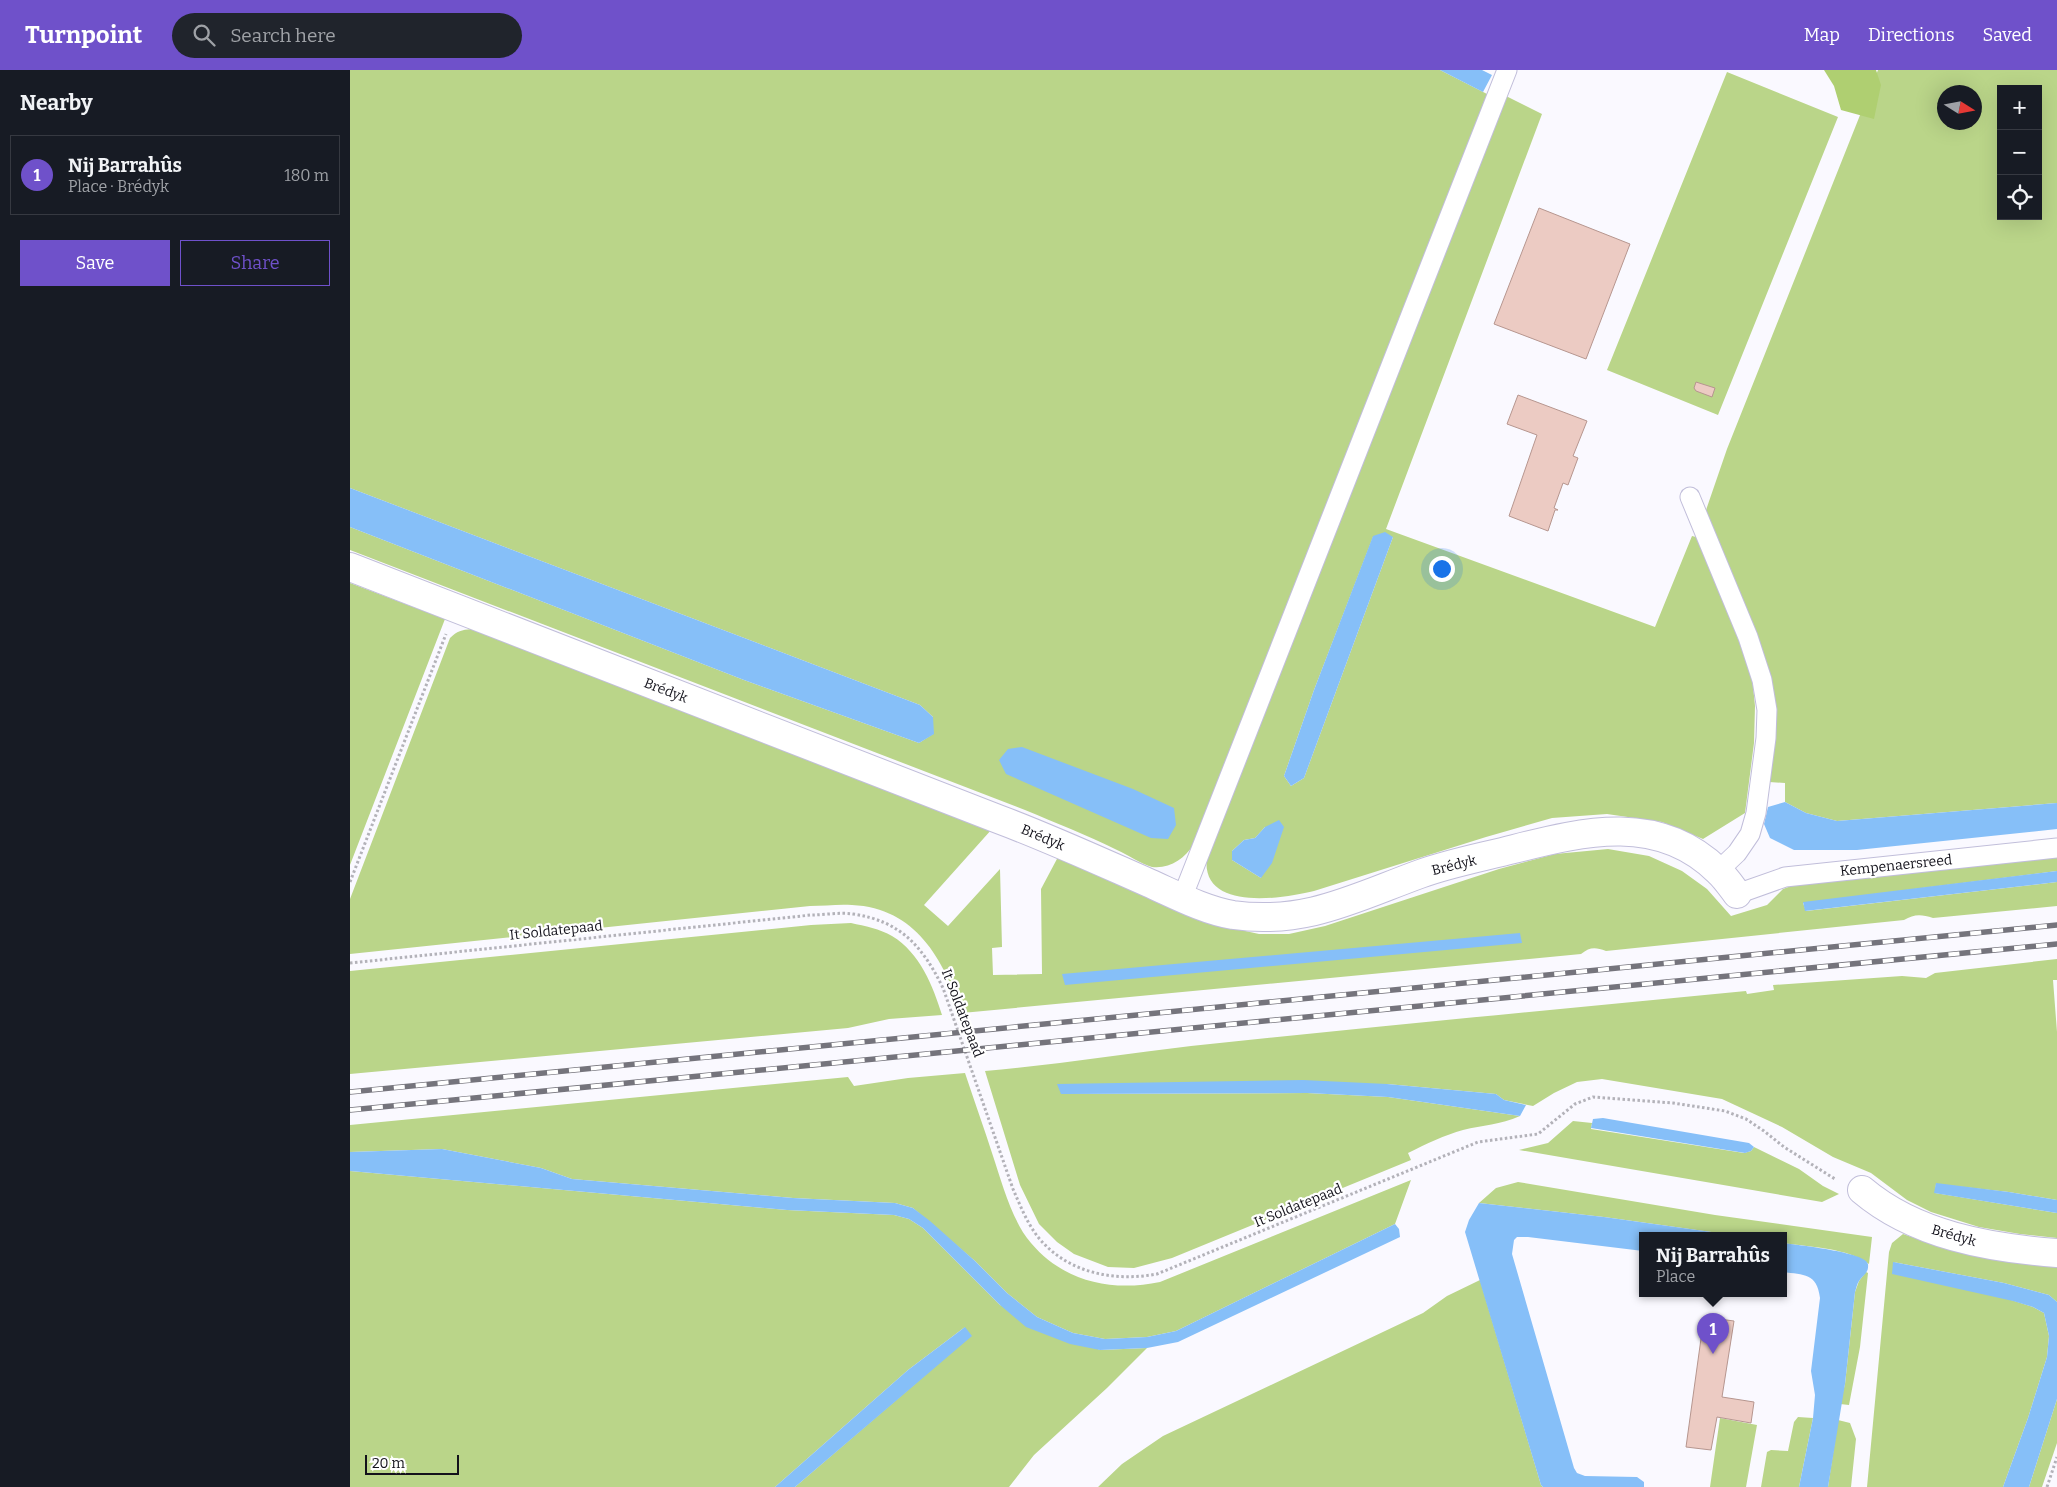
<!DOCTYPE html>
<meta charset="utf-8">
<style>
:root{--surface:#171b24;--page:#20242c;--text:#f1f3f6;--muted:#9ea1a6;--line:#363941;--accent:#6f51ca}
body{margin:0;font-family:Bitter,serif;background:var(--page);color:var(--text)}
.controls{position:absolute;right:15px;top:15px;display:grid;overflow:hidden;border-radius:0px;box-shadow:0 5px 20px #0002}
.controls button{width:45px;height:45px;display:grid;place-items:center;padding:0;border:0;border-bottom:1px solid var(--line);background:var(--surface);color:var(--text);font:25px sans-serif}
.compass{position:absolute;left:1587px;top:15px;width:45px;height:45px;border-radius:50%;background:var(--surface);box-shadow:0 5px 20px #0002;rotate:101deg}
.scale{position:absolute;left:15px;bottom:12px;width:94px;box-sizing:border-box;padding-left:5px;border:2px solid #13121b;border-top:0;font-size:14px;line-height:18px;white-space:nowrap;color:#13121b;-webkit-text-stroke:4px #fff;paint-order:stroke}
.you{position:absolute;left:1091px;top:498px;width:18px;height:18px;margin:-12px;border:4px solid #fff;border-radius:50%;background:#1a73e8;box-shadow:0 0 0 8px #1a73e833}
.badge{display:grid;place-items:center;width:32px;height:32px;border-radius:50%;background:var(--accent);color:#fff;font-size:16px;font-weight:700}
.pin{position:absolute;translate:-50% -41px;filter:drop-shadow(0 1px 2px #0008)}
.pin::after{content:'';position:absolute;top:26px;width:18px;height:15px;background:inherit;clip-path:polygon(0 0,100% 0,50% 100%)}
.popup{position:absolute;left:1289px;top:1162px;width:148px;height:65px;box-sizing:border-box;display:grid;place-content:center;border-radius:0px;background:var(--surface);filter:drop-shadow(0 1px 4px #0005);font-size:16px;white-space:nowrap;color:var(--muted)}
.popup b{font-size:19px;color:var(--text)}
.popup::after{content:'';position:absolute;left:50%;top:100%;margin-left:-10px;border:10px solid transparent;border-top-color:var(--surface)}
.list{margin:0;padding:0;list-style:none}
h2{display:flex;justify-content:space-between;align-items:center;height:65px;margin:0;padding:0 20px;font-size:21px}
h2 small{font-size:16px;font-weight:400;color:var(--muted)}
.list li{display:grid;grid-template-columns:32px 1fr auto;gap:15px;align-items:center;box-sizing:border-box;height:80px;margin:0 10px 10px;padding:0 10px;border:1px solid var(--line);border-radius:0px}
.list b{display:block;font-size:19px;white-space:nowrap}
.list p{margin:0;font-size:16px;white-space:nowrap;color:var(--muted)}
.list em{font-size:16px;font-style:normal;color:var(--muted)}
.actions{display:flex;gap:10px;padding:15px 20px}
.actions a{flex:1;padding:11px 0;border:1px solid var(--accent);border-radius:0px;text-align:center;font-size:18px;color:var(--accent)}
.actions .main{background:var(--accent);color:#fff}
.icon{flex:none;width:28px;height:28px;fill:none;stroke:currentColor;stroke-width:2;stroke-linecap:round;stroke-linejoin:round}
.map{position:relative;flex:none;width:1707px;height:1417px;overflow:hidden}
header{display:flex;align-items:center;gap:30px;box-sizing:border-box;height:70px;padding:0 25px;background:var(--accent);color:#fff}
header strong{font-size:24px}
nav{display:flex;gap:28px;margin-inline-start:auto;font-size:18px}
.search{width:350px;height:45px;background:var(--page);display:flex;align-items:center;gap:12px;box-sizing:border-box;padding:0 18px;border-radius:28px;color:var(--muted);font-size:19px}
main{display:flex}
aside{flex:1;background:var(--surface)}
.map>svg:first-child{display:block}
.green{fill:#bad589;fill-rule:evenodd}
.forest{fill:#afcf71}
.water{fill:#86bff8}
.building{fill:#eccbc3;stroke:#b6968f}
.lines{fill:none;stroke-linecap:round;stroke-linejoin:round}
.lane-casing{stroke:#c1beda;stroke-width:21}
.street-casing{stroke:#c1beda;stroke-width:30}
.path{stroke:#b3b2b9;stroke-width:3;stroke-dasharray:2.5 2.5;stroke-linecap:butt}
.lane{stroke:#fff;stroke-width:19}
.street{stroke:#fff;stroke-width:28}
.rail-casing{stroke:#75747c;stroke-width:5.5}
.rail{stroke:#fff;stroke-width:4;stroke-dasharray:11;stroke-linecap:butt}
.labels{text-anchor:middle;stroke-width:4.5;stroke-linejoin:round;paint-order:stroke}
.street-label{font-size:14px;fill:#13121b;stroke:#fff}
</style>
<header>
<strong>Turnpoint</strong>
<div class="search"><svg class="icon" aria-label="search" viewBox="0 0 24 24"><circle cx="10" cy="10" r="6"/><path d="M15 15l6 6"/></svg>Search here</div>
<nav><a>Map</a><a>Directions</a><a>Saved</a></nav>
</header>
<main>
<aside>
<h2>Nearby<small></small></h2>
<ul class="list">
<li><span class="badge">1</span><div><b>Nij Barrahûs</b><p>Place · Brédyk</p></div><em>180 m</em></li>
</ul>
<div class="actions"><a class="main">Save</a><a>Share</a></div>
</aside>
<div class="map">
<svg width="1707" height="1417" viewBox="0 0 1707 1417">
<rect width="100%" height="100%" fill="#faf9ff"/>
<path class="green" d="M0 0H1090L1139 25 844 774C834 789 820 799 802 797 793 795 776 784 767 780 737 765 706 753 675 740L0 480V457L394 610 569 673 583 664V647L570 635 0 418Z
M1528 0H1707V733L1487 751 1456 743 1435 732V713L1419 712 1422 635 1355 443 1377 379ZM1651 19H1688V146H1651ZM1594 22H1624V52H1594Z
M1377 2 1488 47 1368 345 1257 300Z
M1156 26 1192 44 1036 459 1305 557 1342 466 1350 468 1402 606 1405 636 1404 673 1395 743 1353 769 1312 752 1257 744 1202 748 1136 767 964 821C931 829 849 842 857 786ZM1023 467H1043L954 708 941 716 934 706 964 620ZM915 757 911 808 882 790V781L894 770 905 768Z
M0 513 95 549 0 795Z
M121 559 642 759 574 835 598 856 650 799 652 877 642 878 643 905 692 904 691 819 708 787 868 855 909 864H939L975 856 1149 799 1205 784 1258 779 1299 786 1332 801 1357 819 1381 846 1417 835 1433 819 1452 812 1707 786V801L1453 833 1456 841 1707 812V836L1583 848C1571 844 1564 844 1554 850L1256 881C1245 877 1240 877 1231 884L612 943C593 889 566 838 502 835 488 834 474 836 460 836L0 884V829L100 568C107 561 112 560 121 559Z
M501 853C515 856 530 859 542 866 570 883 583 916 592 945L539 949 498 958 0 1004V901L461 855Z
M1707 889V910H1703L1707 962V1130L1659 1122 1586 1114 1585 1123 1707 1143V1168L1670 1164 1629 1157 1581 1142 1557 1130 1521 1103 1483 1087 1432 1057 1372 1029 1252 1009 1227 1012 1204 1023 1183 1036 1154 1030 1146 1024 1037 1014 711 1024 957 1023 1038 1027 1170 1046C1150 1055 1133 1055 1113 1060 1095 1065 1076 1074 1058 1083L1061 1090 822 1188 784 1198 758 1197 724 1184 707 1172 689 1154 670 1115 635 1001C704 995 772 984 841 976 1026 956 1211 939 1396 921L1397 924 1424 920 1423 915 1552 906 1576 908 1585 903Z
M615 1003C624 1030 634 1058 643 1086 652 1113 662 1151 681 1173 714 1212 762 1222 810 1212L1061 1110 1045 1154 826 1261 797 1267 755 1269 723 1263 687 1247 657 1223 625 1191 563 1138 545 1133 443 1128 222 1109 191 1098 92 1079 0 1082V1055L498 1007 504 1016 558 1008Z
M1223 1051 1242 1053 1241 1059 1394 1083 1401 1081 1404 1077 1449 1099 1473 1116 1489 1124 1472 1132 1169 1080 1198 1073Z
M0 1101 437 1140 544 1145 559 1149 573 1158 650 1235 750 1280 797 1278 757 1318 684 1385 659 1417H445L573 1307 615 1257 558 1300 425 1417H0Z
M1168 1112 1365 1145 1522 1167 1519 1194C1498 1178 1460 1177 1433 1173V1165H1383L1254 1147 1129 1133 1146 1118Z
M1553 1164C1602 1182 1654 1192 1707 1196V1232L1699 1225 1654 1213 1543 1192 1683 1237 1694 1243 1699 1266 1697 1287 1678 1348 1653 1417H1517L1539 1182 1542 1173Z
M1516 1202 1518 1203 1510 1277 1499 1335 1490 1334 1495 1314 1505 1222 1509 1211Z
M1130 1210 1191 1415 1193 1417H748L772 1394 813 1366 1073 1243 1097 1226Z
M1707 1329V1373L1692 1417H1679Z
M1448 1347 1463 1348 1449 1417H1411L1417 1382 1421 1380 1438 1381 1444 1352Z
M1370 1348 1407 1355 1396 1417H1360Z
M1488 1350 1500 1353 1506 1369 1501 1417H1478Z"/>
<path class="forest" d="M1474 0H1526L1531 15 1524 49 1491 40 1484 16Z"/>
<path class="water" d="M1090 0H1132L1142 5 1133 22Z
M0 418 570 635 583 647 584 664 569 673 394 610 0 457Z
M1035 462 1043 467 954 708 941 716 934 706 964 620 1023 466Z
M672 677 783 719 824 738 826 755 818 769 801 768 656 704 649 690 658 679Z
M1435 732 1456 743 1487 751 1707 733V759L1507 780H1444L1420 768 1414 754 1418 737Z
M929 750 934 757 922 793 911 808 882 790V781L894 770 905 768 915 757Z
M1707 801V812L1455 841 1453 832Z
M1170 863 1172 873 715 915 712 904Z
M953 1010 1037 1014 1146 1024 1154 1030 1176 1035 1170 1046 1038 1027 957 1023 711 1024 707 1014Z
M1253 1048 1399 1073 1404 1077 1401 1081 1395 1083 1241 1058 1243 1049Z
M92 1079 191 1098 222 1109 443 1128 545 1133 563 1138 580 1151 625 1191 657 1223 687 1247 723 1263 755 1269 797 1267 826 1261 1045 1154 1049 1159 1050 1167 828 1272 797 1278 750 1280 720 1274 676 1257 650 1235 573 1158 559 1149 544 1145 437 1140 0 1101V1082Z
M1586 1113 1659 1122 1707 1130V1143L1584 1123Z
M1129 1133 1254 1147 1383 1165H1293V1181L1178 1167H1167L1164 1170 1162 1184 1224 1398 1227 1403 1235 1406 1287 1407 1294 1412V1417H1193L1191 1415 1115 1162 1119 1150Z
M1433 1173C1446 1175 1516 1182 1518 1194 1519 1203 1513 1205 1509 1211 1507 1214 1506 1219 1505 1222L1495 1314 1478 1417H1449L1463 1348 1465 1325 1461 1301 1470 1228C1467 1203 1454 1205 1433 1202Z
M1543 1192 1654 1213 1699 1225 1707 1232V1329L1679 1417H1653L1678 1348 1697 1287 1699 1266 1694 1243 1683 1237 1663 1231 1542 1204Z
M615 1257 622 1266 445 1417H425L558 1300Z"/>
<path class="building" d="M1189 138 1280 174 1236 289 1144 254Z
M1346 312 1365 318 1362 327 1346 321 1344 318Z
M1168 325 1237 351 1223 386 1228 388 1218 415 1213 413 1204 438 1208 440H1205L1198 461 1159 446 1187 365 1157 354Z
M1354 1247 1384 1251 1372 1327 1404 1332 1401 1353 1367 1347 1361 1380 1336 1377Z"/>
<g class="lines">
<g class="lane-casing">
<path id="lane" d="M1340 427 1398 567 1412 610 1417 640 1416 668 1406 743 1400 764 1387 783 1368 801
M1387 824 1435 807 1707 778
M832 828 1157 0"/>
</g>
<g class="street-casing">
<path id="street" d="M0 497C216 580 432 664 648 749 699 768 749 791 799 813 826 825 854 840 883 845 956 855 1004 828 1070 804 1100 793 1133 787 1164 779 1235 761 1309 743 1368 801 1375 807 1381 816 1387 824
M1512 1120C1565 1165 1639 1178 1707 1183"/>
</g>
<path class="path" d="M0 812 96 564
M0 893 461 845C474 845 490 842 503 844 551 851 573 877 593 918L663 1119C670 1135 677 1153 688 1167 717 1203 764 1212 807 1204L1128 1072 1188 1064 1225 1034 1243 1027 1323 1033 1375 1041 1396 1049 1414 1061 1434 1077 1485 1109
M1697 1417 1707 1387"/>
<use href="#lane" class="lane"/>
<use href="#street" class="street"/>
<g class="rail-casing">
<path id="rail" d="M0 1022 1707 855
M0 1040 1707 874"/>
</g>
<use href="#rail" class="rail"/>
</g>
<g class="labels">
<g class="street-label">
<text transform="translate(316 620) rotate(21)" y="5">Brédyk</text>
<text transform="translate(693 767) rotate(23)" y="5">Brédyk</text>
<text transform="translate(1104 795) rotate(-14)" y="5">Brédyk</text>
<text transform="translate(1546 795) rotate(-6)" y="5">Kempenaersreed</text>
<text transform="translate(206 860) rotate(-6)" y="5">It Soldatepaad</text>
<text transform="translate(613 943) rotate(69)" y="5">It Soldatepaad</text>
<text transform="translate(948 1135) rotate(-22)" y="5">It Soldatepaad</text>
<text transform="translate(1604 1165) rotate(16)" y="5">Brédyk</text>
</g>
</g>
</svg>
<div class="controls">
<button>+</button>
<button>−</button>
<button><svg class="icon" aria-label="locate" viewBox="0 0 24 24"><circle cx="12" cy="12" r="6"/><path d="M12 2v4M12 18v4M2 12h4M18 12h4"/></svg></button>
</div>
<svg class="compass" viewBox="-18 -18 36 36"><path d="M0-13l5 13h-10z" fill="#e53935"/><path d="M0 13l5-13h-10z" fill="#9ea1a6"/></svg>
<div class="scale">20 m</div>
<div class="you"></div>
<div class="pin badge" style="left:1363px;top:1284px">1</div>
<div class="popup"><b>Nij Barrahûs</b>Place</div>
</div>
</main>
